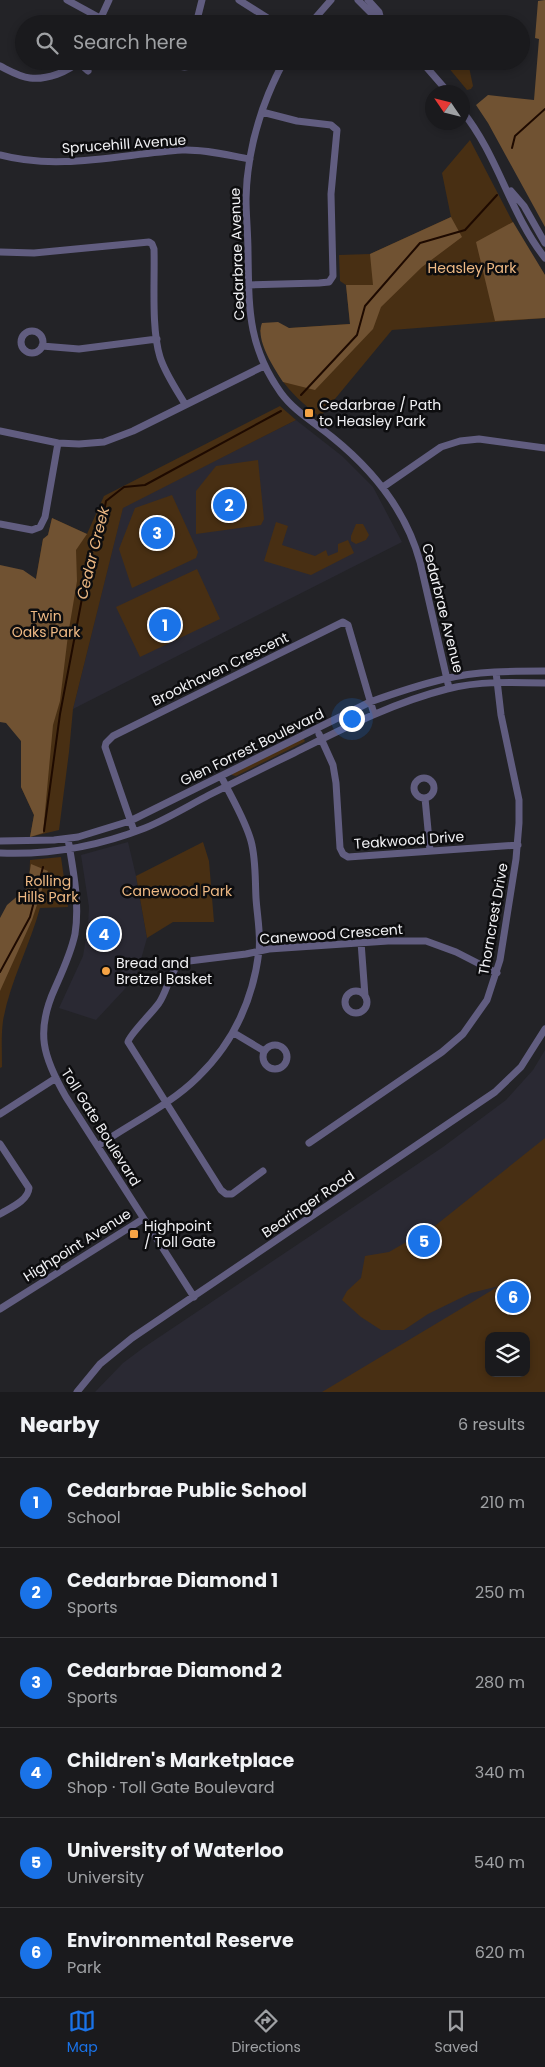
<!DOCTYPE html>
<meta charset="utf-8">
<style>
:root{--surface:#1a1a1d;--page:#232326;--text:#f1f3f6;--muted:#9fa1a4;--line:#38383b;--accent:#1a73e8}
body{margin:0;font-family:Poppins,sans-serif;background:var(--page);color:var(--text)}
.controls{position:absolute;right:15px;bottom:15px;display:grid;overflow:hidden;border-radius:10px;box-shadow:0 2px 8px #0003}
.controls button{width:45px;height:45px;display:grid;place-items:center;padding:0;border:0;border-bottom:1px solid var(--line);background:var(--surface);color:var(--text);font:25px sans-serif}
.compass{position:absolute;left:425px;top:85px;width:45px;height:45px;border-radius:50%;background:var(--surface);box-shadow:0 2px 8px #0003;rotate:305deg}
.you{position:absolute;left:351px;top:718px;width:18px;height:18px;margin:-12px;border:4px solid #fff;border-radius:50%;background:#1a73e8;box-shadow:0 0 0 8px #1a73e833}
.badge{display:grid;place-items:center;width:32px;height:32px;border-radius:50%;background:var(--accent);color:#fff;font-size:16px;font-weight:700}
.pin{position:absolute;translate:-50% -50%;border:2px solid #fff;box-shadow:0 1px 5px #0006}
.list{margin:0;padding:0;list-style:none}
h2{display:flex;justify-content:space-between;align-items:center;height:65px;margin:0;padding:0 20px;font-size:21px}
h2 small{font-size:16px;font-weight:400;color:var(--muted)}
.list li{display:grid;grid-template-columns:32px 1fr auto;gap:15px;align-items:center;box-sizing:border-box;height:90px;padding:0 20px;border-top:1px solid var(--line)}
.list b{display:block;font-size:19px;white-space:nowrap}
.list p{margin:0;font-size:16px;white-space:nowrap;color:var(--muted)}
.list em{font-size:16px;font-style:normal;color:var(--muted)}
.icon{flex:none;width:28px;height:28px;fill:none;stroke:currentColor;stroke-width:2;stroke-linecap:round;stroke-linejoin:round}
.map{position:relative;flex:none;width:545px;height:1392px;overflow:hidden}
.search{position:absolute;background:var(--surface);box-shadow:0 2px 8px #0003;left:15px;right:15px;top:15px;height:55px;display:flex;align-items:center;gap:12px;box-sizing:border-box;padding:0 18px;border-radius:28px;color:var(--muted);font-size:19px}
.sheet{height:605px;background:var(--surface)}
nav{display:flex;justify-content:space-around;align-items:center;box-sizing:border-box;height:70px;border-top:1px solid var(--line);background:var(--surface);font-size:14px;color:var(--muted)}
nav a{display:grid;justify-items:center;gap:2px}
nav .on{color:var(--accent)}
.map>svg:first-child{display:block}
.built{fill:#2a2933;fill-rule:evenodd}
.green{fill:#482f13;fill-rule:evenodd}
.forest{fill:#705232}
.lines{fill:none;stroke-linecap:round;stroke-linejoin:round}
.stream{stroke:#1e0a00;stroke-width:2}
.minor{stroke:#615d80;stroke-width:7}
.poi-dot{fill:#f5a345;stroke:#0d0d0f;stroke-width:2}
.labels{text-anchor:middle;stroke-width:5;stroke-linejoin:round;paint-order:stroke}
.street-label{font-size:14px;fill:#f1f1f4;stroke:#0d0d0f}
.park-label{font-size:14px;fill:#eeb984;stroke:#0d0d0f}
.poi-label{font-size:14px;fill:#f1f1f4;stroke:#0d0d0f;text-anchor:start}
.water-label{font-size:15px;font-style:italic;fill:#ebb782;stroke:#0d0d0f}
</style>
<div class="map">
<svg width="545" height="1392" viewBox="0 0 545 1392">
<rect width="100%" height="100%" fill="#232327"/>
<path class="built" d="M296 420 342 456 373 487 402 542 73 709 123 507Z
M128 842 136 876 147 938 136 977 96 1020 59 1008 83 956 88 926 89 907 81 855Z
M545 1050V1392H95L123 1363 143 1348 443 1147 506 1100 533 1070ZM489 1336H526V1373H489Z"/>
<path class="green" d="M443 61H460L469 67 473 86 471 89 467 90Z
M470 140 519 234 545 275V318L392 330 320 417C285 390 272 372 260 330L350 324 346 285 340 281 339 255 370 254 451 217 442 173Z
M280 406 296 420 123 508 73 709 69 752 59 830 30 837 34 815 21 787V741L10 721 43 539 48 535 52 518 87 534 104 496Z
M258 460 264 519 261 525 196 534V491L216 466Z
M172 495 198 552 196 558 132 588 119 549 135 508Z
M276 522 288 526 282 545 315 556 326 550 328 556 338 552V544L348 540 354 553 311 575 264 561Z
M356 524H363L369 535 366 540 356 544 351 541V536Z
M197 569 220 619 140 657 116 607Z
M303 738 305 741 304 742 236 776 232 775V773Z
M203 842 209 861 214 922H173L147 938 136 876Z
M61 857 68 907 40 908C30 945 9 984 3 1021 1 1036 2 1052 2 1067L0 1068V938L29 888 30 860Z
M545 1138V1392H322L499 1286 471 1293 428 1314 404 1330H381L361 1317 342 1300 347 1291 361 1278 365 1256 389 1252 436 1225ZM489 1336H526V1373H489Z"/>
<path class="forest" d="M545 0V227L488 123 476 105 488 95 534 100 539 39 535 38 538 1Z
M451 217 462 237 422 267 381 307 373 329 315 390 283 382C274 368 255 340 262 323L278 322 289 328 350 324 346 285H373L370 254Z
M513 222 545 275V318L495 321 476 242Z
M52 518 87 534 76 550 77 581 68 635 60 701 53 725 43 833 30 837 34 815 21 787V741L6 723 0 722V565L23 570 36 579 43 539 48 535Z
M31 864 48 871 32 920 0 991V918L7 905 27 888Z"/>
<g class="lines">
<path class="stream" d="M512 148 515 136 545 109
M301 395 357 335 365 306 420 243 465 230 497 195
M44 831 60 714 91 551 98 543 106 501 124 487 145 485 281 411
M0 972 30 917 43 867"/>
<path class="minor" d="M67 0 100 18
M239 0 277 24
M358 0 375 17 385 24
M368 0 379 12 381 20
M98 24 109 0
M196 24 202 0
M310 24 331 0
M176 61C180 69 189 69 193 61
M284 61C261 104 247 150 246 199 246 216 248 234 248 252 249 307 247 345 281 393 294 411 315 423 332 437 373 470 406 510 420 562L449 688
M421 61 448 92
M79 63 88 71
M0 66C10 71 20 77 30 78 46 80 69 72 79 61
M462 111C498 155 510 214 545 258
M0 155C59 171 122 154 182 150 204 149 227 155 250 159
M511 191 524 206 545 243
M0 252 34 253 149 242 152 244 154 249C155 280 151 328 160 357 165 373 176 389 185 404
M249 285 319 283 329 282 333 276 331 194 337 130 331 125 297 121 262 112
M21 342a11 11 0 1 1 22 0a11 11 0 1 1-22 0Z
M42 346 79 349 157 339
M0 431 58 443 79 444 104 442 133 431 264 366
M383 487 441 447 460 441 479 439 545 448
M0 524 32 530 40 527 45 517 58 443
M319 734 333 765 336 783 340 848 343 854 348 857 518 845
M414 788a10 10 0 1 1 20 0a10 10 0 1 1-20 0Z
M425 798 430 851
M134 831 105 747 106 743 113 736 343 622 348 625 374 714
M68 839C73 869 80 903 75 934 71 953 63 970 55 988 35 1032 43 1057 66 1097L194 1297
M0 841 54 840 78 837 130 821 370 702C395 693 419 685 444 679 477 671 512 671 545 671
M0 853C49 855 99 846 145 828 167 819 188 806 209 795 237 781 265 767 294 753 344 728 392 703 447 689 478 681 513 682 545 683
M361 942 365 996
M345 1002a11 11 0 1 1 22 0a11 11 0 1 1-22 0Z
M234 1033 264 1051
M263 1057a12 12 0 1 1 24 0a12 12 0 1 1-24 0Z
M0 1114 56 1078
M309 1143 442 1052 463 1034 487 1000 500 960 516 859 519 823V800L501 715 496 672
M0 1144 29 1188C28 1201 10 1208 0 1214
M98 1146C131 1123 170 1105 198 1077 233 1043 253 1000 259 951 261 934 257 915 256 898 255 880 256 859 251 841 245 819 231 797 221 776
M263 1171 232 1194H226L221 1190 128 1042C129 1035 153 1012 159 1003 167 992 171 968 181 962L246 954 269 949 388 941H426L456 952 497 973
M0 1309 143 1219
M77 1392 100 1364 132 1338 495 1092 521 1067 545 1029"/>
</g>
<g class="poi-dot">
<rect x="304" y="408" width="10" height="10" rx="2.5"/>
<circle cx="106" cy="971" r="5"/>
<rect x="129" y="1229" width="10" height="10" rx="2.5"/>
</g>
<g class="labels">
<g class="street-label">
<text transform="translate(124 144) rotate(-4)" y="5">Sprucehill Avenue</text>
<text transform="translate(237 254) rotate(-92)" y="5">Cedarbrae Avenue</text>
<text transform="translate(443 608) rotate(76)" y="5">Cedarbrae Avenue</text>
<text transform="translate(220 669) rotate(-26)" y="5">Brookhaven Crescent</text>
<text transform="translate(252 747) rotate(-26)" y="5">Glen Forrest Boulevard</text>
<text transform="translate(409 840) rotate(-4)" y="5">Teakwood Drive</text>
<text transform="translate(493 919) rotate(-80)" y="5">Thorncrest Drive</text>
<text transform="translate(331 934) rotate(-4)" y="5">Canewood Crescent</text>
<text transform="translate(101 1127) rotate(58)" y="5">Toll Gate Boulevard</text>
<text transform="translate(308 1204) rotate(-34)" y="5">Bearinger Road</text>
<text transform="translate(77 1245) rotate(-32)" y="5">Highpoint Avenue</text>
</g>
<g class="park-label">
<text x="472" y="273">Heasley Park</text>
<text x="46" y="621">Twin<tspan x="46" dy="16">Oaks Park</tspan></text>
<text x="48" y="886">Rolling<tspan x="48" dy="16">Hills Park</tspan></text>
<text x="177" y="896">Canewood Park</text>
</g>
<g class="poi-label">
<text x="319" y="410">Cedarbrae / Path<tspan x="319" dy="16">to Heasley Park</tspan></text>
<text x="116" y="968">Bread and<tspan x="116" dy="16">Bretzel Basket</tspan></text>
<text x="144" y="1231">Highpoint<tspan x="144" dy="16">/ Toll Gate</tspan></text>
</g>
<g class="water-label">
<text transform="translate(93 553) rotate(-76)" y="5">Cedar Creek</text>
</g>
</g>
</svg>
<div class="controls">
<button><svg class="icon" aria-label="layers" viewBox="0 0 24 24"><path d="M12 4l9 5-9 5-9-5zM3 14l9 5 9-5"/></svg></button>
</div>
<svg class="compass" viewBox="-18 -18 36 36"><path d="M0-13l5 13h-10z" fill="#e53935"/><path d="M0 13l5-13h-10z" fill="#9fa1a4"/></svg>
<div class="you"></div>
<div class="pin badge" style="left:165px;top:625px">1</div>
<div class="pin badge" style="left:229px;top:505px">2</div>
<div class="pin badge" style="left:157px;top:533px">3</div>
<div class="pin badge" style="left:104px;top:934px">4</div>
<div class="pin badge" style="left:424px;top:1241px">5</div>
<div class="pin badge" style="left:513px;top:1297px">6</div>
<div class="search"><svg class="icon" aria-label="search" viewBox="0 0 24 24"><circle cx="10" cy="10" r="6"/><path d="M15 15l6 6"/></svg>Search here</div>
</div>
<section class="sheet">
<h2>Nearby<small>6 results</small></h2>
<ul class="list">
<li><span class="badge">1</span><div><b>Cedarbrae Public School</b><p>School</p></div><em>210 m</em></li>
<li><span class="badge">2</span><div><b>Cedarbrae Diamond 1</b><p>Sports</p></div><em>250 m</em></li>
<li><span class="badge">3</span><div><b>Cedarbrae Diamond 2</b><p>Sports</p></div><em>280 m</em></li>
<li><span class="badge">4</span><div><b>Children's Marketplace</b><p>Shop · Toll Gate Boulevard</p></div><em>340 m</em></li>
<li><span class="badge">5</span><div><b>University of Waterloo</b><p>University</p></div><em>540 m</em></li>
<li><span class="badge">6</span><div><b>Environmental Reserve</b><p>Park</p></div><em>620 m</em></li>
</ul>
</section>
<nav>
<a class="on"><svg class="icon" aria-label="map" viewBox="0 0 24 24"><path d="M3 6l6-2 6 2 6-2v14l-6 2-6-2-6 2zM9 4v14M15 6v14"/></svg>Map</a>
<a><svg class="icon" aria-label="directions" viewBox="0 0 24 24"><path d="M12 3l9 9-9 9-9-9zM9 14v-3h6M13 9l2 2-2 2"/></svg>Directions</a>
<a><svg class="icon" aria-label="saved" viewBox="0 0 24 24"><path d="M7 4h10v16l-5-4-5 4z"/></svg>Saved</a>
</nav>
